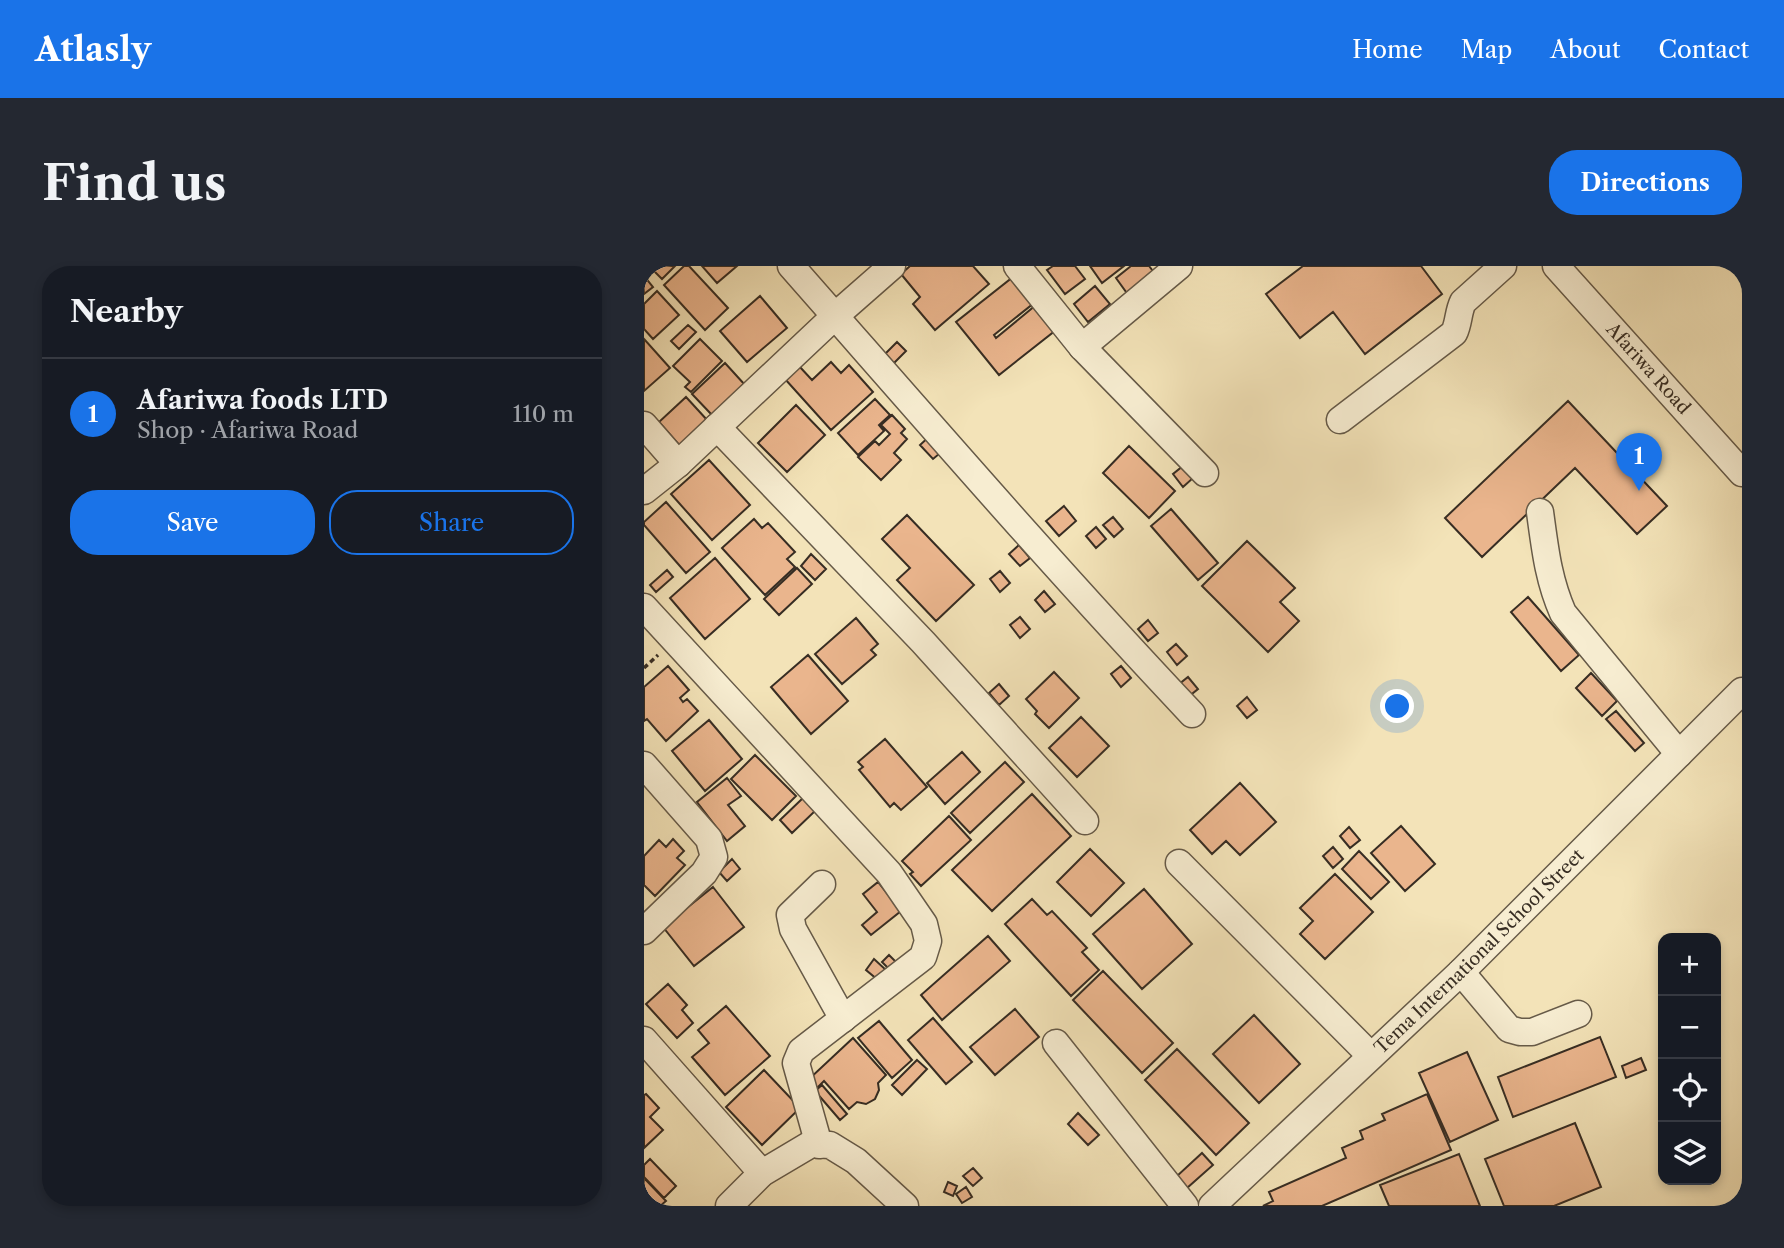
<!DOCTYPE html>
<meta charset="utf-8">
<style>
:root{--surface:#171b24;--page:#242831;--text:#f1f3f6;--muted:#9ea1a6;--line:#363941;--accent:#1a73e8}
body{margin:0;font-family:"Libre Caslon Text",serif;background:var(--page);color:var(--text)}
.controls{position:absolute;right:21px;bottom:21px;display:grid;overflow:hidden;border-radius:14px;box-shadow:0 4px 10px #0003}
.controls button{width:63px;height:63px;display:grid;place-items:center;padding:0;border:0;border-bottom:2px solid var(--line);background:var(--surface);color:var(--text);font:35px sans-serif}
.you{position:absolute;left:754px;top:441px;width:24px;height:24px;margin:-18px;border:5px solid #fff;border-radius:50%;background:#1a73e8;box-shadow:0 0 0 10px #1a73e833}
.badge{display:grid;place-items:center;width:46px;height:46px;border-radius:50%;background:var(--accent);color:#fff;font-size:23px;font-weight:700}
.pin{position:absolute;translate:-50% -58px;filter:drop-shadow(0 2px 4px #0008)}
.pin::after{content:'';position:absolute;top:37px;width:24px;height:21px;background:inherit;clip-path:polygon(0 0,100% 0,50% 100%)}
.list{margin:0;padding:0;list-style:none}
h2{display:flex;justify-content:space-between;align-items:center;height:91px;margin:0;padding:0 28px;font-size:30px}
h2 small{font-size:23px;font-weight:400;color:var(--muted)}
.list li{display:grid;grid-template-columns:46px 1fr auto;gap:21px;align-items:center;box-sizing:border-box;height:112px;padding:0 28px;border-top:2px solid var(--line)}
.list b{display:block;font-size:26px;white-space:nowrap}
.list p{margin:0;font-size:23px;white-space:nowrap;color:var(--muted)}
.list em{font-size:23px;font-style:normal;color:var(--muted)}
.actions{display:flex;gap:14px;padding:21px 28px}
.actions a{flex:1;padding:16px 0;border:2px solid var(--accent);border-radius:28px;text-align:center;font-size:24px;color:var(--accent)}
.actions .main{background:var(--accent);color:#fff}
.icon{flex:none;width:38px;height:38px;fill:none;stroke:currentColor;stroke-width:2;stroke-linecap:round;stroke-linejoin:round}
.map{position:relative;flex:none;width:1098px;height:940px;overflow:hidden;border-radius:28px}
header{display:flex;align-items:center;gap:42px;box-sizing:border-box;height:98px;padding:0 35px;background:var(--accent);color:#fff}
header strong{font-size:33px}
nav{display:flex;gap:38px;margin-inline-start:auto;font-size:24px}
.intro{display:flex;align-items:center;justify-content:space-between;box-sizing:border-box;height:168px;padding:0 42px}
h1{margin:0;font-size:49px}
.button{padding:18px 32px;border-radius:28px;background:var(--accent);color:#fff;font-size:24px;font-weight:700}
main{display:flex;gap:42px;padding:0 42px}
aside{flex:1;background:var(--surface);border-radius:28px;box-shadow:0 4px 10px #0003}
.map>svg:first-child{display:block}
.building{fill:#eab58d;stroke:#372d23;stroke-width:2}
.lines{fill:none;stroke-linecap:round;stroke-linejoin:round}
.minor-casing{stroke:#665a48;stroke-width:29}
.path{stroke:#372d23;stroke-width:3.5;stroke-dasharray:5 3.5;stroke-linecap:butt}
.minor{stroke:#f7edd1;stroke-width:26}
.labels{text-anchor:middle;stroke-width:5;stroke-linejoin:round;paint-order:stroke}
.street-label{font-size:18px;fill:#372d23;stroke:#f7edd1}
</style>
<header>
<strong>Atlasly</strong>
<nav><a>Home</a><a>Map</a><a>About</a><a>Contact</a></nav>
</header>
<div class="intro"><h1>Find us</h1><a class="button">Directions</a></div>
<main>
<aside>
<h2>Nearby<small></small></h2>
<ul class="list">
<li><span class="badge">1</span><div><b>Afariwa foods LTD</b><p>Shop · Afariwa Road</p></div><em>110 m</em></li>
</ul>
<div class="actions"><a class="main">Save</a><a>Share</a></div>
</aside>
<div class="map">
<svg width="1098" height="940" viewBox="0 0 1098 940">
<rect width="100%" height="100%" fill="#f3e3b8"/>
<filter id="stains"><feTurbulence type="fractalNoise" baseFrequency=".00286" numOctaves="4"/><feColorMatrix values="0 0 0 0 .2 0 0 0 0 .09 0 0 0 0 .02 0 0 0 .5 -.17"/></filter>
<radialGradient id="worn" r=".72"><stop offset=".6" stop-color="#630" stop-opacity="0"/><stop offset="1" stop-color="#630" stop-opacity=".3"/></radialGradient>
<path class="building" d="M5 0H31L18 13Z
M40 0H45L84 42 61 64 20 19Z
M58 0H93L73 17Z
M266 0H329L345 18 291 64 269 38 276 31 257 8Z
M409 0H431L441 13 421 28 403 4Z
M446 0H480L458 17Z
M487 0H505L512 9 485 30 472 12Z
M659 0H777L798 28 721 88 689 46 656 72 622 28Z
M0 10 9 21 0 28Z
M369 11 390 37 350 69 352 72 392 39 412 64 355 109 312 56Z
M451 20 466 38 444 56 430 38Z
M13 25 35 49 9 73 0 63V38Z
M116 30 143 62 103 96 76 65Z
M44 59 52 66 35 83 27 75Z
M0 73 26 102 0 125Z
M56 73 78 95 47 126 41 121 46 116 29 100Z
M253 76 262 85 248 99 239 90Z
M187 96 197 107 205 99 229 126 187 164 141 113 155 100 168 114Z
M81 97 101 119 68 149 48 128Z
M42 131 64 155 36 180 15 156Z
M231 133 246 149 235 159 240 165 214 189 194 167Z
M924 135 1023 240 993 268 931 202 838 291 801 252Z
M152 139 181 169 143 206 114 177Z
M248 149 261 163 257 167 263 173 250 187 257 194 237 214 214 191 231 175 235 179 246 168 237 159Z
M288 168 301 183 289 193 276 179Z
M485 180 531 225 505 252 459 207Z
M65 194 106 239 68 274 27 228Z
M539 200 549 212 539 221 529 208Z
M22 236 66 286 42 307 0 259V256Z
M420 240 432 255 415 270 402 255Z
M527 243 574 297 554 314 507 260Z
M263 249 330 319 292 355 253 314 266 302 238 273Z
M469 251 479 263 470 271 459 259Z
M110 253 118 262 124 257 151 286 143 293 151 301 121 329 78 282Z
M452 261 462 273 452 282 442 270Z
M603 275 651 322 636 336 655 355 624 386 558 320Z
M375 279 386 292 376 300 365 288Z
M167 288 182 303 171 314 157 300Z
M71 292 106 333 61 373 26 332Z
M153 302 168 318 135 349 120 333Z
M23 304 29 311 12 326 6 319Z
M356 305 366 317 356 326 346 313Z
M400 325 411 338 401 346 391 334Z
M884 331 935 389 917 405 867 346Z
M376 351 386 363 376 372 366 359Z
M212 352 234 378 227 384 232 389 198 418 171 388Z
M504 354 514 367 504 375 494 363Z
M532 378 543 390 533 399 523 386Z
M164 389 204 435 167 468 127 421Z
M24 400 45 424 36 432 39 436 43 433 54 445 22 475 3 453 0 455V421Z
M477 400 487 412 477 421 467 408Z
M410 406 435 432 405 462 391 448 393 445 382 433Z
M947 407 973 435 958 450 932 422Z
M544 411 554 423 544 431 534 419Z
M355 418 365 430 355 439 345 427Z
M603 431 613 444 603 452 593 440Z
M972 445 1000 477 991 485 962 453Z
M437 451 465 480 433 511 405 482Z
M65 454 98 493 61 525 28 485Z
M241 473 283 521 257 544 250 537 246 541 215 504 219 501 214 496Z
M318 486 336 506 301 538 283 517Z
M111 489 152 530 128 554 87 513Z
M361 496 380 516 326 567 307 547Z
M83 512 97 530 84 539 101 560 83 575 53 536Z
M596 517 632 556 596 589 582 575 568 588 546 564Z
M388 528 427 570 348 645 308 604Z
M159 532 171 545 148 567 136 554Z
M305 550 327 574 277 620 266 608 269 606 258 595Z
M757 560 791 598 761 625 727 587Z
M705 561 716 574 706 582 696 570Z
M29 573 40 585 33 592 41 599 11 630 0 619V590L15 574 22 581Z
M689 581 699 593 689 602 679 590Z
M446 583 480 617 447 650 413 616Z
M715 585 745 616 727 633 698 603Z
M88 593 96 603 83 615 75 606Z
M691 608 729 646 681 693 656 668 669 655 656 642Z
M234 616 257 645 227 669 218 659 233 646 219 628Z
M69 621 100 661 50 700 19 661Z
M500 623 548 678 498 723 449 668Z
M388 633 403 649 408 645 443 682 438 686 455 704 427 730 361 658Z
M344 670 366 695 298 754 277 729Z
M245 689 257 701 250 708 238 696Z
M230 693 242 704 234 714 222 704Z
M459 705 529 777 498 807 429 734Z
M24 718 43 739 38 744 49 757 33 772 2 738Z
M82 740 126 790 81 829 48 791 65 777 54 764Z
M371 743 395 771 351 809 326 781Z
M610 749 656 798 615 837 569 788Z
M289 752 328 796 302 818 264 774Z
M235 755 268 794 248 812 214 772Z
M956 771 972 811 869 851 854 811Z
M209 772 242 809 234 817 235 824 231 833 222 838 213 836 205 843 180 815 172 823 164 814Z
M533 783 605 857 572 889 501 814Z
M823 786 854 854 806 876 775 807Z
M997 792 1002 804 982 812 978 800Z
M273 794 283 803 258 829 248 819Z
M120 804 156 842 118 879 82 841Z
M178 819 203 848 196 854 171 825Z
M2 828 15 842 6 851 19 864 0 882V829Z
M783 828 807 884 678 940H619L629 935 625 926 702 892 698 882 719 873 716 865 741 854 738 848Z
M434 847 455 869 444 879 424 858Z
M931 857 957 921 910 940H860L841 893Z
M558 887 569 899 543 922 533 910Z
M815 888 836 940H745L736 919Z
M6 893 32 920 20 932 0 911V899Z
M329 902 338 912 329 920 319 910Z
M0 912 22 935 16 940H0Z
M304 916 313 920 309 930 300 926Z
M322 921 328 931 318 937 312 928Z"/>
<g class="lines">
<g class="minor-casing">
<g id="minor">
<path d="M147 0C279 150 410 302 548 448"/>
<path d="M373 0 438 81 535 0"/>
<path id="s1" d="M912 0 1098 207"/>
<path d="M438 81 561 207"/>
<path d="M696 154 810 67C815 57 814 46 819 36L859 0"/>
<path d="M0 159 34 198"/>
<path d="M73 161 279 376 441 555"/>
<path d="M0 225 34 198 191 50 248 0"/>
<path d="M896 246C901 282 904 313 919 347L1035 488"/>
<path d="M0 341 245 607 280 658 284 675 279 691 157 785 152 797 175 879"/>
<path d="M0 499 65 573 70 591 60 607 0 665"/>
<path d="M535 597 727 790"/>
<path d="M178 618 146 649 149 663 199 753"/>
<path d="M817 706 865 763 876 766H888L934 748"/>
<path d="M0 774 118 907"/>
<path d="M412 777 541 940"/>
<path d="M85 940 118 907 167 878 186 879 212 895 261 940"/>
<path id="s2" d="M568 940 817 706 1098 425"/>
</g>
</g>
<path class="path" d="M0 402 14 389"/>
<use href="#minor" class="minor"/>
</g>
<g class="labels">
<g class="street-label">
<text dy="6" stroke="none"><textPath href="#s1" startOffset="138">Afariwa Road</textPath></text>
<text dy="6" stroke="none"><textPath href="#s2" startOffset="369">Tema International School Street</textPath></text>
</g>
</g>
<rect width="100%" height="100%" filter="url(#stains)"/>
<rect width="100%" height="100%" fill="url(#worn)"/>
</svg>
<div class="controls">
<button>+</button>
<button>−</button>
<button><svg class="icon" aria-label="locate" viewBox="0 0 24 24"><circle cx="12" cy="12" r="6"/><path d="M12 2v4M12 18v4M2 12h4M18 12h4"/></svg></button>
<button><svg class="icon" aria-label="layers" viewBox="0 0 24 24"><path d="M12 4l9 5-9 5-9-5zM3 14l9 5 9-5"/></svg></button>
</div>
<div class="you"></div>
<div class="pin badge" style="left:995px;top:225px">1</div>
</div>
</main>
